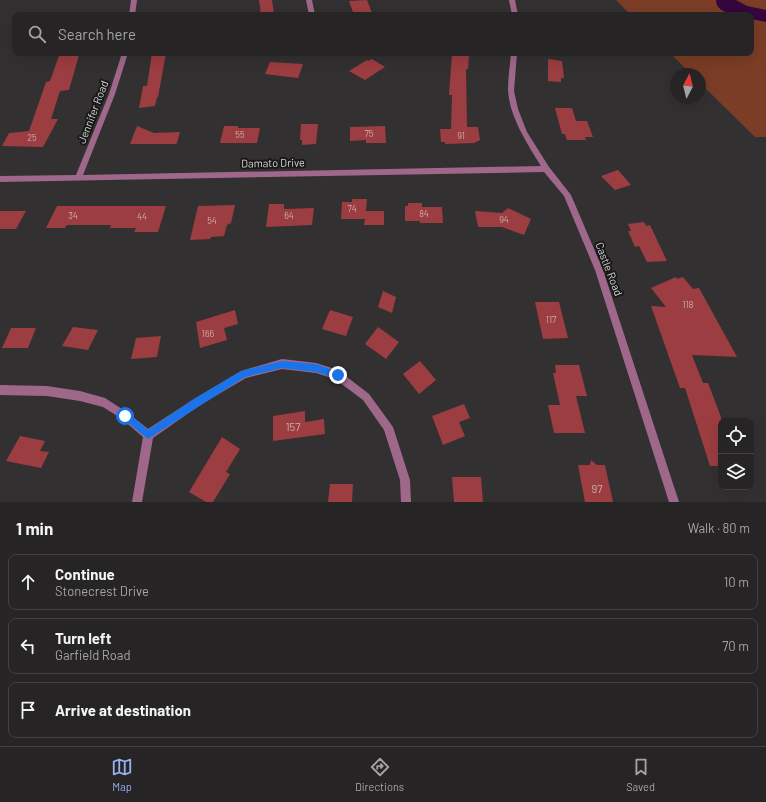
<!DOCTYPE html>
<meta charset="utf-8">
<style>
:root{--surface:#262425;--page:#2e2c2d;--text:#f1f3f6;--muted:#a4a4a7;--line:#424142;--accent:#95b2f1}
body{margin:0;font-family:Barlow,sans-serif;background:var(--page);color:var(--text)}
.controls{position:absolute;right:12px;bottom:12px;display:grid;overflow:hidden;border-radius:8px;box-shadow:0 4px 16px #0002}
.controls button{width:36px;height:36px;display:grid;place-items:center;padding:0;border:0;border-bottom:1px solid var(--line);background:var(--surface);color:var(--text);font:20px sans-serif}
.compass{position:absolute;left:670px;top:68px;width:36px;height:36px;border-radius:50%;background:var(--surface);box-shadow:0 4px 16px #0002;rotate:7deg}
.stop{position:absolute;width:12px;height:12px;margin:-9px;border:3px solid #1a73e8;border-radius:50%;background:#fff}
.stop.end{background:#1a73e8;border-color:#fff;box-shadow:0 1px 4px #0008}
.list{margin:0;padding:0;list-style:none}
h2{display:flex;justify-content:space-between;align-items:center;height:52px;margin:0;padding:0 16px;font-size:17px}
h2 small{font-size:13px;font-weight:400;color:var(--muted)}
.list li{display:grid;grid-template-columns:26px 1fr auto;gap:12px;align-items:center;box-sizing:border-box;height:56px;margin:0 8px 8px;padding:0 8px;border:1px solid var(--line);border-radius:8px}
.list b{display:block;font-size:15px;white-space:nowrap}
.list p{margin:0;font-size:13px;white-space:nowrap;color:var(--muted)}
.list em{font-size:13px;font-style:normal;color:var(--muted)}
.icon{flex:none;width:22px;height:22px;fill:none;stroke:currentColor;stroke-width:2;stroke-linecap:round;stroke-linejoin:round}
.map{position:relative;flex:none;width:766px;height:502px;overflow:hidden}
.search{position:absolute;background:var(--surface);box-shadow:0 4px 16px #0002;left:12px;right:12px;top:12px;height:44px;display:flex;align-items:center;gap:10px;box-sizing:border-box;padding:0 14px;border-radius:8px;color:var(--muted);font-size:15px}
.sheet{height:244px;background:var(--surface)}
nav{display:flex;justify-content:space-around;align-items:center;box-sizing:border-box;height:56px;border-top:1px solid var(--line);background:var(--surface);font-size:11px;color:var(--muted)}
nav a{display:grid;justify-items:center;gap:2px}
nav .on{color:var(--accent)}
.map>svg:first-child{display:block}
.green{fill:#7b3d26}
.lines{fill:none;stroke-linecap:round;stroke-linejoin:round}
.river{fill:#35073c;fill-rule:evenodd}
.building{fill:#9c3d41}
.minor{fill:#9f688b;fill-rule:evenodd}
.route{fill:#1a73e8}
.labels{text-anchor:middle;stroke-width:4;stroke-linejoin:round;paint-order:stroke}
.number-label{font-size:9px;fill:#c9b0b1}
.street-label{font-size:11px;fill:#d8d6d6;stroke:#1a1919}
.near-number-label{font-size:11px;fill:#c9b0b1}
</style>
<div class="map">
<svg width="766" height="502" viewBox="0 0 766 502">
<rect width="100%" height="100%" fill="#333031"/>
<path class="green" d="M616 0H766V137H755L700 83V74H691L670 53H751V15H631Z"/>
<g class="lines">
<path class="river" d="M716 0H736L747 6 766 10V22L751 19V15C740 15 716 15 716 0Z"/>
</g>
<path class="building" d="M259 0H272L274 14 261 15Z
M367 0 372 13 354 15 349 1Z
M60 53H78L77 55H79L69 90 60 91 51 119H58L43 147 2 146 9 133 29 131 46 82 50 81Z
M152 53H166L158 97H157L155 106 139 108 143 86H147Z
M452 53H468L467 55H469L468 69H466L467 127H478L480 140 474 143 445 144V142H441L440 129H451L452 95H449Z
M372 59 385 67 365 80 349 71 367 60 368 61Z
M548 59 562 61 564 78H561V82L548 81Z
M270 62 303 64 298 78 265 74Z
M555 108H572L576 121H587L593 137H585L586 140H567L565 134H562Z
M301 124H318L316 144 302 145V140H300Z
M137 126 154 133 180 132 177 143 176 144H130Z
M224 126H238V128H260L257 143H220Z
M385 126 386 143H366V140L350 141V127Z
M618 170 631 185 615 190 601 176Z
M352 199H367L366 211H384V225H364L365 219H341L342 202H352Z
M408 203H422V207H442L443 223H420V221H405V206H408Z
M269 204H284V209L314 208 312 225 266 227Z
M235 205 231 223 227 225 224 236 211 237 210 239 190 240 198 206Z
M57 206H166L158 232H134L136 228H110L111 225H67L65 228H46Z
M508 208 531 219 524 235 502 227H478L475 211 502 213Z
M0 211H26L16 229H0Z
M644 222 646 226 650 225 667 261 647 262 639 246 635 247 628 231H631L628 224Z
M676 277 677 279 683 277 693 289 699 288 737 357 692 355 703 383H708L721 417V466H710L685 388H680L651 306 666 307 651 288Z
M383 291 396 297 392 313 378 307Z
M535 302H559L568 338 543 339Z
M235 310 238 324 224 328 227 340 200 348 196 322Z
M330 310 353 317 346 336 322 329Z
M73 327 98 330 88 350 62 346Z
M378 327 399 342 386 359 365 344Z
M11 328H36L28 348H2Z
M161 336 157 357 131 359 136 338Z
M420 361 436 380 419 394 403 374Z
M555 365H579L587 396H576L585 433H554L548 405H560L553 373H556Z
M464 404 470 418 459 422 465 436 443 445 432 416Z
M305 411V422L324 419 325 434 273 441V416Z
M20 436 45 441 40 451 49 452 41 468 6 461Z
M222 437 240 449 226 472 230 474 213 502H206L189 492Z
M591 460 597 465H605L613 502H585L578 465H590Z
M452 477H481L483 502H454Z
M330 484H353L352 502H328Z"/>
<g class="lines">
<path class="minor" d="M131 0H137L135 15H129Z
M306 0H312L315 15H309Z
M509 0H515L518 15H512Z
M122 53H128L115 94 83 175 541 166C528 145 509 116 508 90 508 78 510 65 511 53H517L514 91 518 109 527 132 549 167 571 195 603 270 679 502H669L595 270 564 196 544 172 0 182V176L76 175 109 94Z
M282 359 316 363 338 370 369 394 393 427 410 480 411 502H401L400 480 384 430 363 400 335 379 316 373 282 369 246 378 200 405 153 438 142 502H132L143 437 122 419 103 407 80 401 47 396 0 395V385L47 386 80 391 105 398 128 413 148 429 194 399 241 371Z"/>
</g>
<path class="route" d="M282 361 316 364 341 373 342 375 338 379 316 372 282 368 245 377 148 439 122 418 121 416 122 413H128L148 430 194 399 241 371Z"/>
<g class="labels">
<g class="number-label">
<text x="369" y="137">75</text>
<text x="240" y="138">55</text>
<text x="461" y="139">91</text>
<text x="32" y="141">25</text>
<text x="352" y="212">74</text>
<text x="424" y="217">84</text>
<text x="73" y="219">34</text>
<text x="289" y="219">64</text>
<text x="142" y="220">44</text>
<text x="504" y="223">94</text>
<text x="212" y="224">54</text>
<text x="688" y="308">118</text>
<text x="551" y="323">117</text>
<text x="208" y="337">166</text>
</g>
<g class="street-label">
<text transform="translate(93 112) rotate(-69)" y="4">Jennifer Road</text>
<text transform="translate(273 163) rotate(-1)" y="4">Damato Drive</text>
<text transform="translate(609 269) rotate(69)" y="4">Castle Road</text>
</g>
<g class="near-number-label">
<text x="293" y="431">157</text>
<text x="597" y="493">97</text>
</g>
</g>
</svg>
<div class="controls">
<button><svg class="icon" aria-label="locate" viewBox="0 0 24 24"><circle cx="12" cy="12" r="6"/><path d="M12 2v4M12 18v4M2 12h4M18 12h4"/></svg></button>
<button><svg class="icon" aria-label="layers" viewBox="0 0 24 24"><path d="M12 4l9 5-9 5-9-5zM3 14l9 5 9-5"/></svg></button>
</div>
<svg class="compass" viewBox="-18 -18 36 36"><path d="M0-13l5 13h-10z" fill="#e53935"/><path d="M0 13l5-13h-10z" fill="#a4a4a7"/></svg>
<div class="stop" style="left:125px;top:416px"></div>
<div class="stop end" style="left:338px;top:375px"></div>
<div class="search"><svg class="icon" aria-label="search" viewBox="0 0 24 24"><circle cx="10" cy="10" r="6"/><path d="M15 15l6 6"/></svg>Search here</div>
</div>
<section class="sheet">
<h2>1 min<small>Walk · 80 m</small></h2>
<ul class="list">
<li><svg class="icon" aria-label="ahead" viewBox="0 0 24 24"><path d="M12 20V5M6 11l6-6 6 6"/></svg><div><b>Continue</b><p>Stonecrest Drive</p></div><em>10 m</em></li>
<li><svg class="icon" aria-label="left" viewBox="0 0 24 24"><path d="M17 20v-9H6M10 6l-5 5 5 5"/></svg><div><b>Turn left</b><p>Garfield Road</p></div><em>70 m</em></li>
<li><svg class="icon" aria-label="arrive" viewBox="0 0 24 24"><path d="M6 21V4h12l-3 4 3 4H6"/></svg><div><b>Arrive at destination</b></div></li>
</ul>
</section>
<nav>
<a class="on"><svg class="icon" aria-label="map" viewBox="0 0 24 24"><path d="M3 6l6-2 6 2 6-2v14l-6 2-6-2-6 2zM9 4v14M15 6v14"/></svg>Map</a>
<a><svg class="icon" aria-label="directions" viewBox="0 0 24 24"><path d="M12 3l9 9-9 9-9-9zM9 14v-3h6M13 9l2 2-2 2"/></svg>Directions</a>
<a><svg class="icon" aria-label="saved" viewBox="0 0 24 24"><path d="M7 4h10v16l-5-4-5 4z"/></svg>Saved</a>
</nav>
